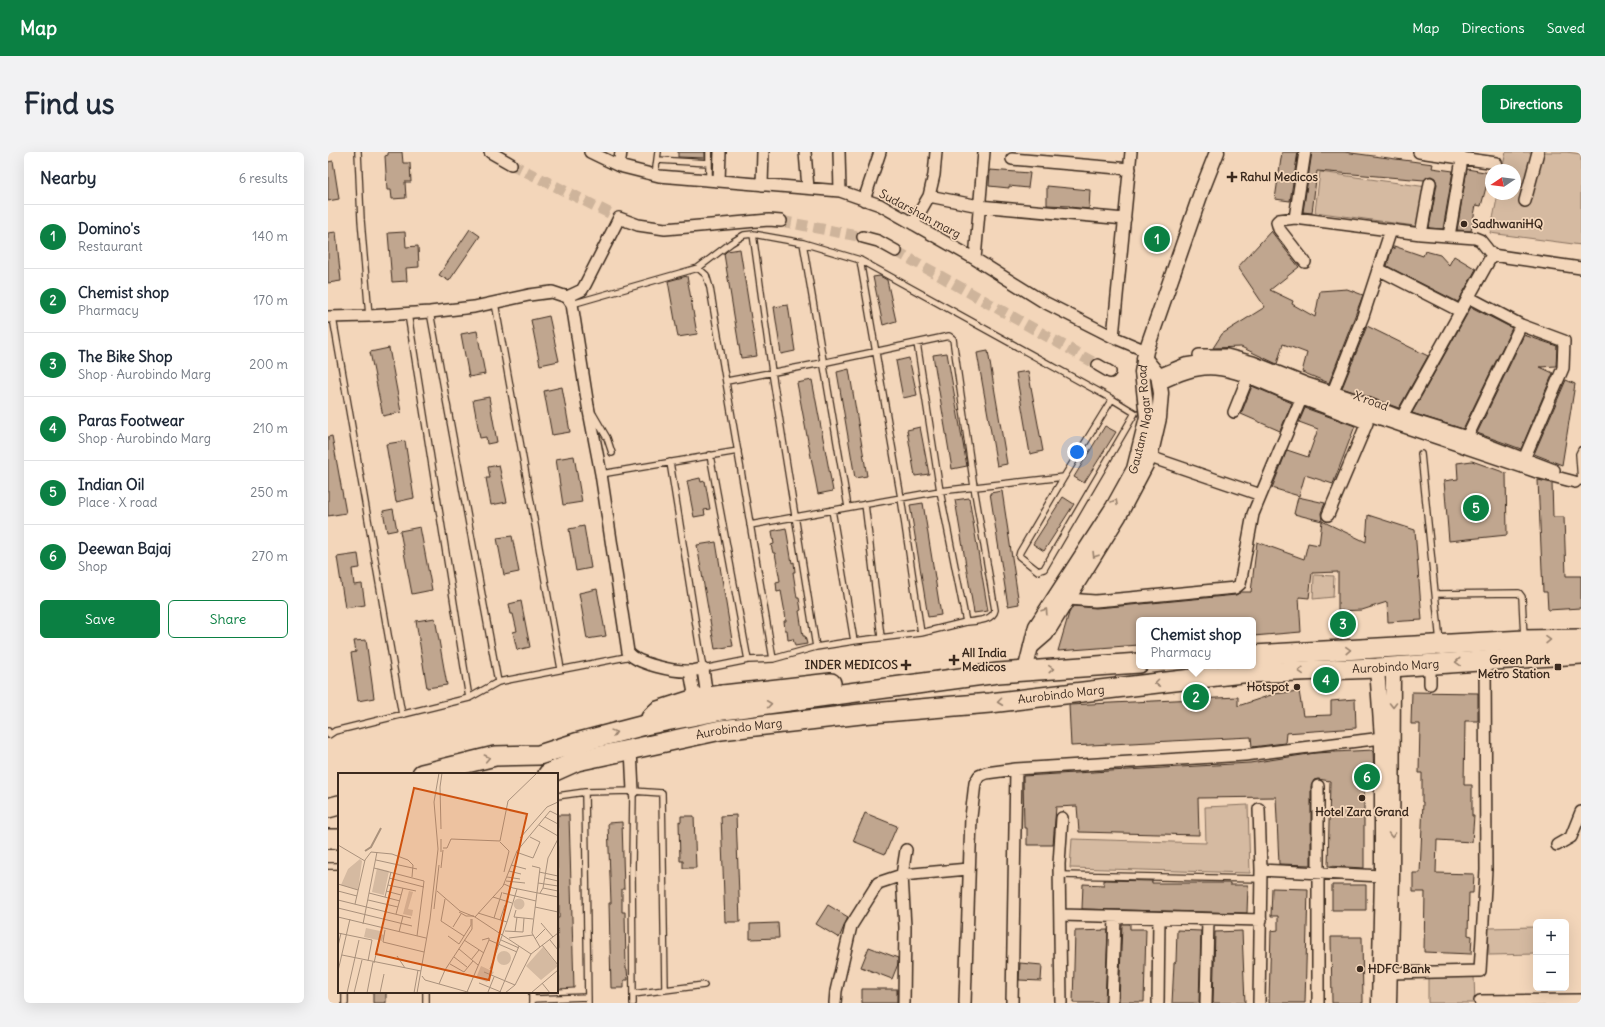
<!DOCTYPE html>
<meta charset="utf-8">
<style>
:root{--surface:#fff;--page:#f2f2f3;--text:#1f2937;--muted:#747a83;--line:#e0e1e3;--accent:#0b8043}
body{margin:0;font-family:Delius,sans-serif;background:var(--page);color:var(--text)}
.controls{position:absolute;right:12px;bottom:12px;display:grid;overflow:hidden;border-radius:6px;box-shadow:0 4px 16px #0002}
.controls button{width:36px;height:36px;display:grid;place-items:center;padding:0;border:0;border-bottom:1px solid var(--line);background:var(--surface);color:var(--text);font:20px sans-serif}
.compass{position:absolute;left:1157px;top:12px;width:36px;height:36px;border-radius:50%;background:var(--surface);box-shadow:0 4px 16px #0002;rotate:257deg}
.you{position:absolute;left:749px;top:300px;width:14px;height:14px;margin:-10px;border:3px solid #fff;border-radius:50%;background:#1a73e8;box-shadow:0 0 0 6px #1a73e833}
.badge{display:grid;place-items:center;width:26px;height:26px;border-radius:50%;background:var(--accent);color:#fff;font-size:13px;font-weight:700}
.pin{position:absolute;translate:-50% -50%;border:2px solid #fff;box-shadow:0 1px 4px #0006}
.popup{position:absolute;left:808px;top:465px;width:120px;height:52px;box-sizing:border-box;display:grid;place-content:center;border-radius:6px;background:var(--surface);filter:drop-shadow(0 1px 3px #0005);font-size:13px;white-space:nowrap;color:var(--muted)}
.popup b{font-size:15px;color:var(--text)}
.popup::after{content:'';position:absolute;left:50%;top:100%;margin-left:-8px;border:8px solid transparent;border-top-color:var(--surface)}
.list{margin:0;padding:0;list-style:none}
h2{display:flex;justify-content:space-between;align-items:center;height:52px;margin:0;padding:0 16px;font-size:17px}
h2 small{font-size:13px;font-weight:400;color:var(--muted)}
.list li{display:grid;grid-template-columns:26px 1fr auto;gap:12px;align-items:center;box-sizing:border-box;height:64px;padding:0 16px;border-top:1px solid var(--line)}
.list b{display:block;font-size:15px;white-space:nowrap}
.list p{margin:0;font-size:13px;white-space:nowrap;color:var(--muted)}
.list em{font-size:13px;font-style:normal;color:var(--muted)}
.actions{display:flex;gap:8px;padding:12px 16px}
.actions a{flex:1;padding:9px 0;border:1px solid var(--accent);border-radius:6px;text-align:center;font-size:14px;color:var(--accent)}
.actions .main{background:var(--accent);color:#fff}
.map{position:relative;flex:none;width:1253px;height:851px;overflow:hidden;border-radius:6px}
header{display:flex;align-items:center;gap:24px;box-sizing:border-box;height:56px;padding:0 20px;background:var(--accent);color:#fff}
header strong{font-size:19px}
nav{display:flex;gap:22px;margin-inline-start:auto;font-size:14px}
.intro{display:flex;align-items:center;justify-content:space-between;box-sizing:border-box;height:96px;padding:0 24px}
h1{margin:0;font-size:28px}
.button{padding:10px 18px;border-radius:6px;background:var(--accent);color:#fff;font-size:14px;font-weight:700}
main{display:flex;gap:24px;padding:0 24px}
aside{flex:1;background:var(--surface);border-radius:6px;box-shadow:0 4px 16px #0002}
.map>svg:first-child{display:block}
.green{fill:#d5baa1;stroke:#887260}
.building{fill:#c0a68f;stroke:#3b2a1e}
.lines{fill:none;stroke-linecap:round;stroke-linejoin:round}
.minor-tunnel{stroke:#ceb49b;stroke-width:11;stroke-dasharray:11 5.5;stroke-linecap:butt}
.service-casing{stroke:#3b2a1e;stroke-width:8}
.minor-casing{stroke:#3b2a1e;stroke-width:14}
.tertiary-casing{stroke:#3b2a1e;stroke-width:17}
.trunk-casing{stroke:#3b2a1e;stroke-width:22}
.service{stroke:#f3d6ba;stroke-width:5.5}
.minor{stroke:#f3d6ba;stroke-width:11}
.tertiary{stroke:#f3d6ba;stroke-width:14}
.trunk{stroke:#f3d6ba;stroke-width:19}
.oneway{stroke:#97806c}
.poi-dot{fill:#3b2a1e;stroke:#f3d6ba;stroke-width:1.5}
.labels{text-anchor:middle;stroke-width:3.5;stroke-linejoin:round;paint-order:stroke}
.poi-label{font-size:12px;font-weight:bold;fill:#3b2a1e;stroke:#f3d6ba;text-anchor:start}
.street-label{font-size:12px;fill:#3b2a1e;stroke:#f3d6ba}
.inset-river{fill:none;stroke:#aa927c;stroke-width:2}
.inset-road{fill:none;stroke:#a9917c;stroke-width:1}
.view{fill:#ce520f;fill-opacity:0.15;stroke:#ce520f;stroke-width:2}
.inset-edge{fill:none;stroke:#3b2a1e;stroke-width:2}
</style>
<header>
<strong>Map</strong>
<nav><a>Map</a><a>Directions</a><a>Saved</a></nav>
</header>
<div class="intro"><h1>Find us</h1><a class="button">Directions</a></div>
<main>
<aside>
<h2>Nearby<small>6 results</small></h2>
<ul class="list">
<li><span class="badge">1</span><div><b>Domino's</b><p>Restaurant</p></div><em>140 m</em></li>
<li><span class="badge">2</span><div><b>Chemist shop</b><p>Pharmacy</p></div><em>170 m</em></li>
<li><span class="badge">3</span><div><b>The Bike Shop</b><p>Shop · Aurobindo Marg</p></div><em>200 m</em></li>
<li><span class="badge">4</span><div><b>Paras Footwear</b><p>Shop · Aurobindo Marg</p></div><em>210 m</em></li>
<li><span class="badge">5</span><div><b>Indian Oil</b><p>Place · X road</p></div><em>250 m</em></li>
<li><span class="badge">6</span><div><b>Deewan Bajaj</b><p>Shop</p></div><em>270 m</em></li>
</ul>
<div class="actions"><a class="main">Save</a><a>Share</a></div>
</aside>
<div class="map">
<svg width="1253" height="851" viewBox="0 0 1253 851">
<rect width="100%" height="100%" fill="#f3d6ba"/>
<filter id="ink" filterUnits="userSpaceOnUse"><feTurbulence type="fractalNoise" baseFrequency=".025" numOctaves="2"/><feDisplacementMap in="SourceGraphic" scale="8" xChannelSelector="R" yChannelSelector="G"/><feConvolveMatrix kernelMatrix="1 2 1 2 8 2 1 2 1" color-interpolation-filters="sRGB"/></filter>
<g filter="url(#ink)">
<path class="green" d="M1178 0H1238L1253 2V93L1162 81 1170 42H1187V18H1174Z
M992 20 1099 35 1094 75 987 60Z
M986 423 1006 424 1005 445 985 447Z
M920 653 922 721 742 716 744 687 878 691 877 655Z
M1208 775V802L1161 803 1160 776Z
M1100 821 1146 824 1147 851H1100Z"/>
<path class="building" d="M60 0H74L75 11H82L83 30H77L78 46 64 47 63 38H59L57 4 60 3Z
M350 0H377V6L350 5Z
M954 0H970L962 49 947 47Z
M984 0H1016L1105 12 1104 16 1125 19 1115 77 1101 76 1109 32 1107 26 1103 24 1099 25 1096 28 989 19 984 61 975 60Z
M5 9 11 47 0 49V10Z
M1139 17 1162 21 1153 54 1148 53 1143 79 1129 78Z
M662 18 702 21 700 36 681 34V36L661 34Z
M719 34 762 38 761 57 741 55 742 54 719 53Z
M142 77 152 84 121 129 111 123Z
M943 79 971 115 942 138 965 149 964 152 987 165 992 139 1019 137 1035 143 1001 231 974 220 979 201 955 192 949 212 913 195 885 196 894 182 937 155 910 115Z
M8 80 13 129 0 131V81Z
M77 80 78 95 90 94 91 115 78 116 79 129 64 130 60 81Z
M826 80 835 83 833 95 821 90Z
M1066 94 1095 104 1097 99 1112 103 1121 113 1126 104 1148 117 1130 150 1059 114 1064 96 1066 97Z
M412 97 429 204 413 206 396 102 399 99Z
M359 124 369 182 350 185 340 129Z
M552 124 559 128 568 169 555 173 545 125Z
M460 153 467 199 453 202 446 155Z
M1143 155 1184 176 1135 277 1084 261Z
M221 164 231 209 212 213 203 168Z
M1039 174 1100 204 1071 256 1014 236Z
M149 179 157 222 141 225 133 182Z
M1196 183 1229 194 1228 214 1212 215 1225 221 1193 297 1149 281Z
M61 196 73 260 55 264 42 200Z
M660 199 679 312 669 314 649 201Z
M619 201 639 314 624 317 605 203Z
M581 206 589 243 575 246 568 209Z
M521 217 539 324 527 326 509 220Z
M700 219 715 299 702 302 688 221Z
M484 228 505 339 490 342 469 231Z
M1238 228 1247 232 1234 313 1206 302Z
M924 234 964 251 952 279 913 262Z
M234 235 242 280 224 283 216 239Z
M161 245 169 290 159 292 158 285 152 286 145 248Z
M977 256 1027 274 1005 332 977 323 971 344 944 336 959 298 980 305 990 277 971 270Z
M777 274 788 280 756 331 746 325Z
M592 275 601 322 587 324 579 278Z
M4 284 18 361 0 364V285Z
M77 289 86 346 68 350 58 292Z
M246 304 254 350 235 353 228 307Z
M1144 309 1178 321 1179 383 1121 389 1116 329 1130 327 1129 311Z
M171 313 179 350 163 353 158 326H162L160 315Z
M372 326 373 330 377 329 382 357 376 358 377 363 366 365 359 329Z
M1210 328 1224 331 1225 365H1236L1238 424H1253V456L1220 458 1219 440H1215Z
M674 339 691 452 680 454 662 341Z
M735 345 746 352 716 399 705 392Z
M970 345 997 351 993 361 994 369 966 362Z
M641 346 660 459 646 461 627 348Z
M595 351 613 463 600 465 582 353Z
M65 357 69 378 59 380 55 359Z
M1040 363 1087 378 1094 468 1060 470 1059 450 1034 458 1010 459V420L984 421 981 446 971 445 973 480 925 484V468H811V493L730 499 741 461 745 454 768 456 792 454 908 443 913 440H923L929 390 976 407 980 391 991 393 994 369 1038 390Z
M256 374 263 416 248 419 241 377Z
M92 375 104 438 84 442 72 379Z
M458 376 464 411 466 410 467 420H465L469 446H471L473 458 471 459 475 484H477L479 492 467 494 465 487 460 488 459 478H457L456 469H458L457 461 453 439 449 440 448 430 452 429 447 401H445L443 393 446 392 444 379Z
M184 384 191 420 176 423 169 386Z
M388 390 405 494 387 497 369 393Z
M30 402 32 416 24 417 26 433 34 432 37 453 17 456 9 405Z
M269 437 278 484 259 487 251 441Z
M193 449 202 495 189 498 185 480 189 479 185 462H183L181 452Z
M107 466 119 533 99 536 88 469Z
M38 488 46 546 30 549 23 501 28 500 26 489Z
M971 539 975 564 1003 563V549L1027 547 1028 576 958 581 957 591 924 595 923 585 743 594 741 553 910 545V554L946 542Z
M1084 540 1150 541V569H1137L1136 633H1144V664H1146L1144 690 1109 688 1108 721 1146 722 1145 741H1141L1140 783 1144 784 1143 802 1096 800 1097 740H1085V721H1092L1095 650H1094V621H1091L1092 572H1083Z
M1045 598 1046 625 1036 626V716L1000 714 1002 629 990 627 986 628 983 634V713L951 712 948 645 870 646 871 683 751 680 749 654 728 655 725 693H699V676H696L695 624 922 611 987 601Z
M537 661 569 674 557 702 525 689Z
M229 663H241L246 836 231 837V824H229V811H230L229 766H231V742H229Z
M408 663 412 770H397L393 664Z
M353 664H366L368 716H355V709H352L351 669 353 670Z
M294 670 296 737H294V760H297L298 817H299L300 828H296V836H283L281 751H283L280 671Z
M776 728 824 729V731H902V733H920L919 761 754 757 755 732 776 733Z
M1004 733H1038V758H1004Z
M944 736 980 737 977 851H941L943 779 950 778V764H943Z
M500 753 520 765 511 786 488 772Z
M450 771 451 786 422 787V772Z
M794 772H802V777H818L816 850H791Z
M780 778 777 851H745L747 779Z
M849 778 873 779 871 851H844L846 811 848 810Z
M914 779 917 851H885L887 780Z
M1003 785H1034L1035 851H1004Z
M541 795 570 806V812L564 827 533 815Z
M692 811 714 813 713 829 691 828Z
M534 837H569V851H534Z
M45 840H58V851H45Z"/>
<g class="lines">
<path class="minor-tunnel" d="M183 12 291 66
M453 69 535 85
M568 99 770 213"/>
<g class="service-casing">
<path id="service" d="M30 0 33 68 41 164
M329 8 381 11
M327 23 330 0
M381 28V0
M425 82 444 220 488 495
M475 91 520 355
M532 108 573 346 593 481
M370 116 378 123 382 136 445 507
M167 151 233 517
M244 152 370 116 403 91 416 83 425 82 475 91 532 108 784 247 807 261 716 417 710 419 691 404 692 400 736 325 784 247
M102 160 170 530
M80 162 141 546
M5 166 74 563
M399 229 494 211 621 184 625 187 646 335 667 458C665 469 647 469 638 470
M265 262 279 286 284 301
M1253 298 1251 302 1253 330
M1093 302 1112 490
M382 303 420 508
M342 310 375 517 420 508 445 507 488 495 526 489 593 481 638 470 612 339 589 191
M273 322 410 299
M537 352 553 485
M504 358 526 489
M422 373 612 339 736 325
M1108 442 1191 441 1194 445 1196 486
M0 579 1 583 7 579 141 546 170 530 303 504
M305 639 334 641 337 838
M257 640 260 851
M229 644 257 640 305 639 304 714 305 851
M0 714H11
M731 723 933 727
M17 840V851
M98 840V851
M204 840V851
M305 842 376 833
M204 847 260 845"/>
</g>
<g class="minor-casing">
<path id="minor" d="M162 0 183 12
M262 0 291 14 331 24 512 39 552 53 647 107 716 150 785 185 818 199
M477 0 480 36
M511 0 512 39
M1091 0 1168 11
M684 7 802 17
M291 14 293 0
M391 29 392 0
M434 33 435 0
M601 44 606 23 608 0
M536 48 552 0
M1197 49 1210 0
M967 66 977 0
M585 72 601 44 651 54 797 67
M1093 82 1102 31
M1121 84 1134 7
M535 85 550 89 568 99
M647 107 656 0
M977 110 951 77 949 70 951 68 967 66 1093 82 1147 86 1152 88 1164 103 1253 116
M1050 117 1132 159
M239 145 254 138 257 133 291 66 310 73 337 77 441 68 453 69
M1140 145 1193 173 1236 189 1235 216 1196 307
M0 165 41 164 102 160 146 155 201 143 224 140 239 145 244 152 260 254 273 322 300 500C308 512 348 520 362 519 366 519 371 517 375 517L379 545
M785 185 803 0
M871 203H899L925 210 980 232 1041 252 1074 265 1139 285 1226 318
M770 213 782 220
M830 223 857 212 876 209 904 213 983 240 1044 264 1209 320 1247 330
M831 232C848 224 868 215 887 217 912 219 936 232 959 241 986 252 1012 261 1039 271L1000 363
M1005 240 1035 164 1063 78
M906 260 920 225
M1074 265 1164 103
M1139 285 1193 173
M822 305 933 343
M740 447 767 449 791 447 907 436 912 432 925 362 973 247
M1102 512V532
M362 519 367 547
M303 597 305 639
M931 657 933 718 931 851
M1229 693 1243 685 1253 660
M933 718 1054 724
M732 763 933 768
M1062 821 1152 819 1158 718 1157 508
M1152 849 1253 848
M507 851 508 839 523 774 550 731 574 723 640 717
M576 851 577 775 574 723 578 698
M637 851 643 665 647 631 651 624 658 621 688 617 917 603 1054 586
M684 851 688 617
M733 851 731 712 734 666
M784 851 787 765
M830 851 831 766
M878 851 880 767
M990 851V634"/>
</g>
<g class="tertiary-casing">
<g id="tertiary">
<path d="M703 495 718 482 791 364 822 305 831 266 833 241 830 223 816 206"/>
<path d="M1049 516 1054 586V724L1051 851"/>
<path id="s1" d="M697 519 708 474 785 355 806 317 819 265 814 220 818 199 874 38 889 0"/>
<path d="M1061 851 1064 724 1065 514"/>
</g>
</g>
<g class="trunk-casing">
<g id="trunk">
<path d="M925 503 1196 488 1253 487"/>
<path d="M395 543 503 531"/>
<path d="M323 566 330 559 367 547 395 543 406 548"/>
<path d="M94 622 167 604 211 603 248 591 317 573 395 558 670 521 811 511"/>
<path id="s2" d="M220 622 249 609 393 578 533 562 662 551 914 521 1049 516 1253 502"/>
<path d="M0 656 11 653"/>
<path d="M0 687H11"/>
</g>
</g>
<use href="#service" class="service"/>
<use href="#minor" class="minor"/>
<use href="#tertiary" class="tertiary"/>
<use href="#trunk" class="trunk"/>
</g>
<defs><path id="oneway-chevron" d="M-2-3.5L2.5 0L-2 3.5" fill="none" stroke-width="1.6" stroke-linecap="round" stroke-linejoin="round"/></defs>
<g class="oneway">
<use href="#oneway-chevron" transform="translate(787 350) rotate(-61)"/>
<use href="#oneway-chevron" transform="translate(767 403) rotate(122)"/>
<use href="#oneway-chevron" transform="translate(717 459) rotate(-57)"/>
<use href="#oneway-chevron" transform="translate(1220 488) rotate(-1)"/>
<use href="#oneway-chevron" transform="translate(1020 498) rotate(-3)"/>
<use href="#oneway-chevron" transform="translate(1130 510) rotate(176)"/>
<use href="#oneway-chevron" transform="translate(723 517) rotate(-4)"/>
<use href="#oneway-chevron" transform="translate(973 519) rotate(177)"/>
<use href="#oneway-chevron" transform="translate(829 531) rotate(173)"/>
<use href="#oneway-chevron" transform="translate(672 550) rotate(173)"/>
<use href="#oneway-chevron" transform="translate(441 552) rotate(-8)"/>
<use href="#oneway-chevron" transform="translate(1065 553) rotate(90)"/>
<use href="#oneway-chevron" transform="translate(286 581) rotate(-15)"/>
<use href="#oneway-chevron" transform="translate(159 606) rotate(-12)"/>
<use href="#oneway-chevron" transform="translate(1064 683) rotate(90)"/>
</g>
</g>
<g class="poi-dot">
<path d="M902 19h4v4h4v4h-4v4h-4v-4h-4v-4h4z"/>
<circle cx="1136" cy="72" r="4"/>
<path d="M624 502h4v4h4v4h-4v4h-4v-4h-4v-4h4z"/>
<path d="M576 507h4v4h4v4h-4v4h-4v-4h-4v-4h4z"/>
<rect x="1226" y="511" width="8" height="8" rx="2"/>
<circle cx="969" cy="535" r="4"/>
<circle cx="1034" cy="646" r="4"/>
<circle cx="1032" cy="817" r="4"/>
</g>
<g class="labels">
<g class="poi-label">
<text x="912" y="29">Rahul Medicos</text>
<text x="1144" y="76">SadhwaniHQ</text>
<text x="634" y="505">All India<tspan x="634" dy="14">Medicos</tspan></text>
<text x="1222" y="512" text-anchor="end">Green Park<tspan x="1222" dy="14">Metro Station</tspan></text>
<text x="570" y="517" text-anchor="end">INDER MEDICOS</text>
<text x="961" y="539" text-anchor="end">Hotspot</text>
<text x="1034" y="664" text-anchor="middle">Hotel Zara Grand</text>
<text x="1040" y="821">HDFC Bank</text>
</g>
<g class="street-label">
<text transform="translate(592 62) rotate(28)" y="4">Sudarshan marg</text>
<text transform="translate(1043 249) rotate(20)" y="4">X road</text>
<text dy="4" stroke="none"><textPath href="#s1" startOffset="282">Gautam Nagar Road</textPath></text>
<text dy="4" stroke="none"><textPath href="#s2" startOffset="857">Aurobindo Marg</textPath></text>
<text dy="4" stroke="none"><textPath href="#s2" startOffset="521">Aurobindo Marg</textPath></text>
<text dy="4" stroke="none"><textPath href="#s2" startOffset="197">Aurobindo Marg</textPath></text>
</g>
</g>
<g transform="translate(10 621)">
<rect width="220" height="220" fill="#f3d6ba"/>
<path d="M22 86 24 88 20 117 3 112 10 96ZM39 95 51 98 46 122 34 119ZM71 118 75 119 70 136 75 137 74 143 65 141ZM175.5 131a5.5 5.5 0 1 1 11 0a5.5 5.5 0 1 1-11 0ZM28 155 42 158V161L46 162 44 168 26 164ZM205 174 220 193 203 207 188 193ZM159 185a7 7 0 1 1 14 0a7 7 0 1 1-14 0ZM143 193 156 199 149 209 138 205Z" fill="#d5baa1"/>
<path class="inset-river" d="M27 78 33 74 43 55"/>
<path class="inset-road" d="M207 44 220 51M201 52 220 63M103 56 102 14 104 0M182 65 209 34 220 29M162 69 171 78 166 99M0 72 27 88M105 75H109L113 66 162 68 170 28 199 0M103 79V66M178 79 195 85 202 69 192 64M38 87 79 96M173 92 188 96M194 93 202 95 194 160 202 174M36 95 86 108 79 163M103 95 105 77M171 98 183 101M201 99 220 103M169 104 182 106M51 105 86 114M207 105 220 108M168 108 187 110M200 110 220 113M0 111 20 117M166 111 175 115 220 124M50 112 78 118M205 115 210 85 220 66M0 118 19 123M48 118 63 122M99 118 122 138 137 144 193 181M31 120 62 128M165 120 198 128M202 120 205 115 220 118M47 124 53 99M155 124 174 130M107 126 103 148 126 163M0 127 73 145M30 127 60 134M17 131 27 87 33 79 54 81 70 87 75 92 74 104M197 134 220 139M0 135 74 153M96 136 101 92M178 137 176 144 195 146M121 139 128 143H136M140 140 169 149 152 196M58 141 65 115M0 144 88 165M137 144 165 113 179 78 212 38 220 42M156 145 164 119M162 147 167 132M169 149 179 116M203 150 215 164M25 151 39 79M115 154 123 141M47 157 45 169 86 179M167 158 185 159 186 145M61 159 65 143M177 159 179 144M0 160 34 167 30 188M110 163 121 171 133 152V146M171 165 195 162M197 166 207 156M126 167 146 180M144 167 151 165V167L179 179M163 167 181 175M212 167 220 177M204 172 220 192M0 173 3 160M121 176 140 192M4 182 83 198M59 183 67 195M116 184 129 194M133 187 141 177M36 190 41 168M112 191 126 199 135 188M0 198 12 146M146 199 177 212M84 203 87 207 133 220M141 210 163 219M204 210 212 220M101 211 107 197 134 156V146M129 219 151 167M150 219 156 204M162 219 181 173M9 220 21 167M16 220 24 187M29 220 35 189M42 220 46 201M76 220 80 197M79 220 92 146 100 76 96 29 101 0M167 220 177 212 193 181 220 160M193 220 220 197"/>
<path class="view" d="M76 15 189 41 151 207 38 181Z"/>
<rect width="220" height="220" class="inset-edge"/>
</g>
</svg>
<div class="controls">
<button>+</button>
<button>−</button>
</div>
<svg class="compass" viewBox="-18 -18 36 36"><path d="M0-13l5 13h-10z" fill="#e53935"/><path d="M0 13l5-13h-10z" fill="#747a83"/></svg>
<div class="you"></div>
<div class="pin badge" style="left:829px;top:87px">1</div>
<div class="pin badge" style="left:868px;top:545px">2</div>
<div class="popup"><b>Chemist shop</b>Pharmacy</div>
<div class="pin badge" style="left:1015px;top:472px">3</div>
<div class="pin badge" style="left:998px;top:528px">4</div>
<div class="pin badge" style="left:1148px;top:356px">5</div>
<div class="pin badge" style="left:1039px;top:625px">6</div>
</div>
</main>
